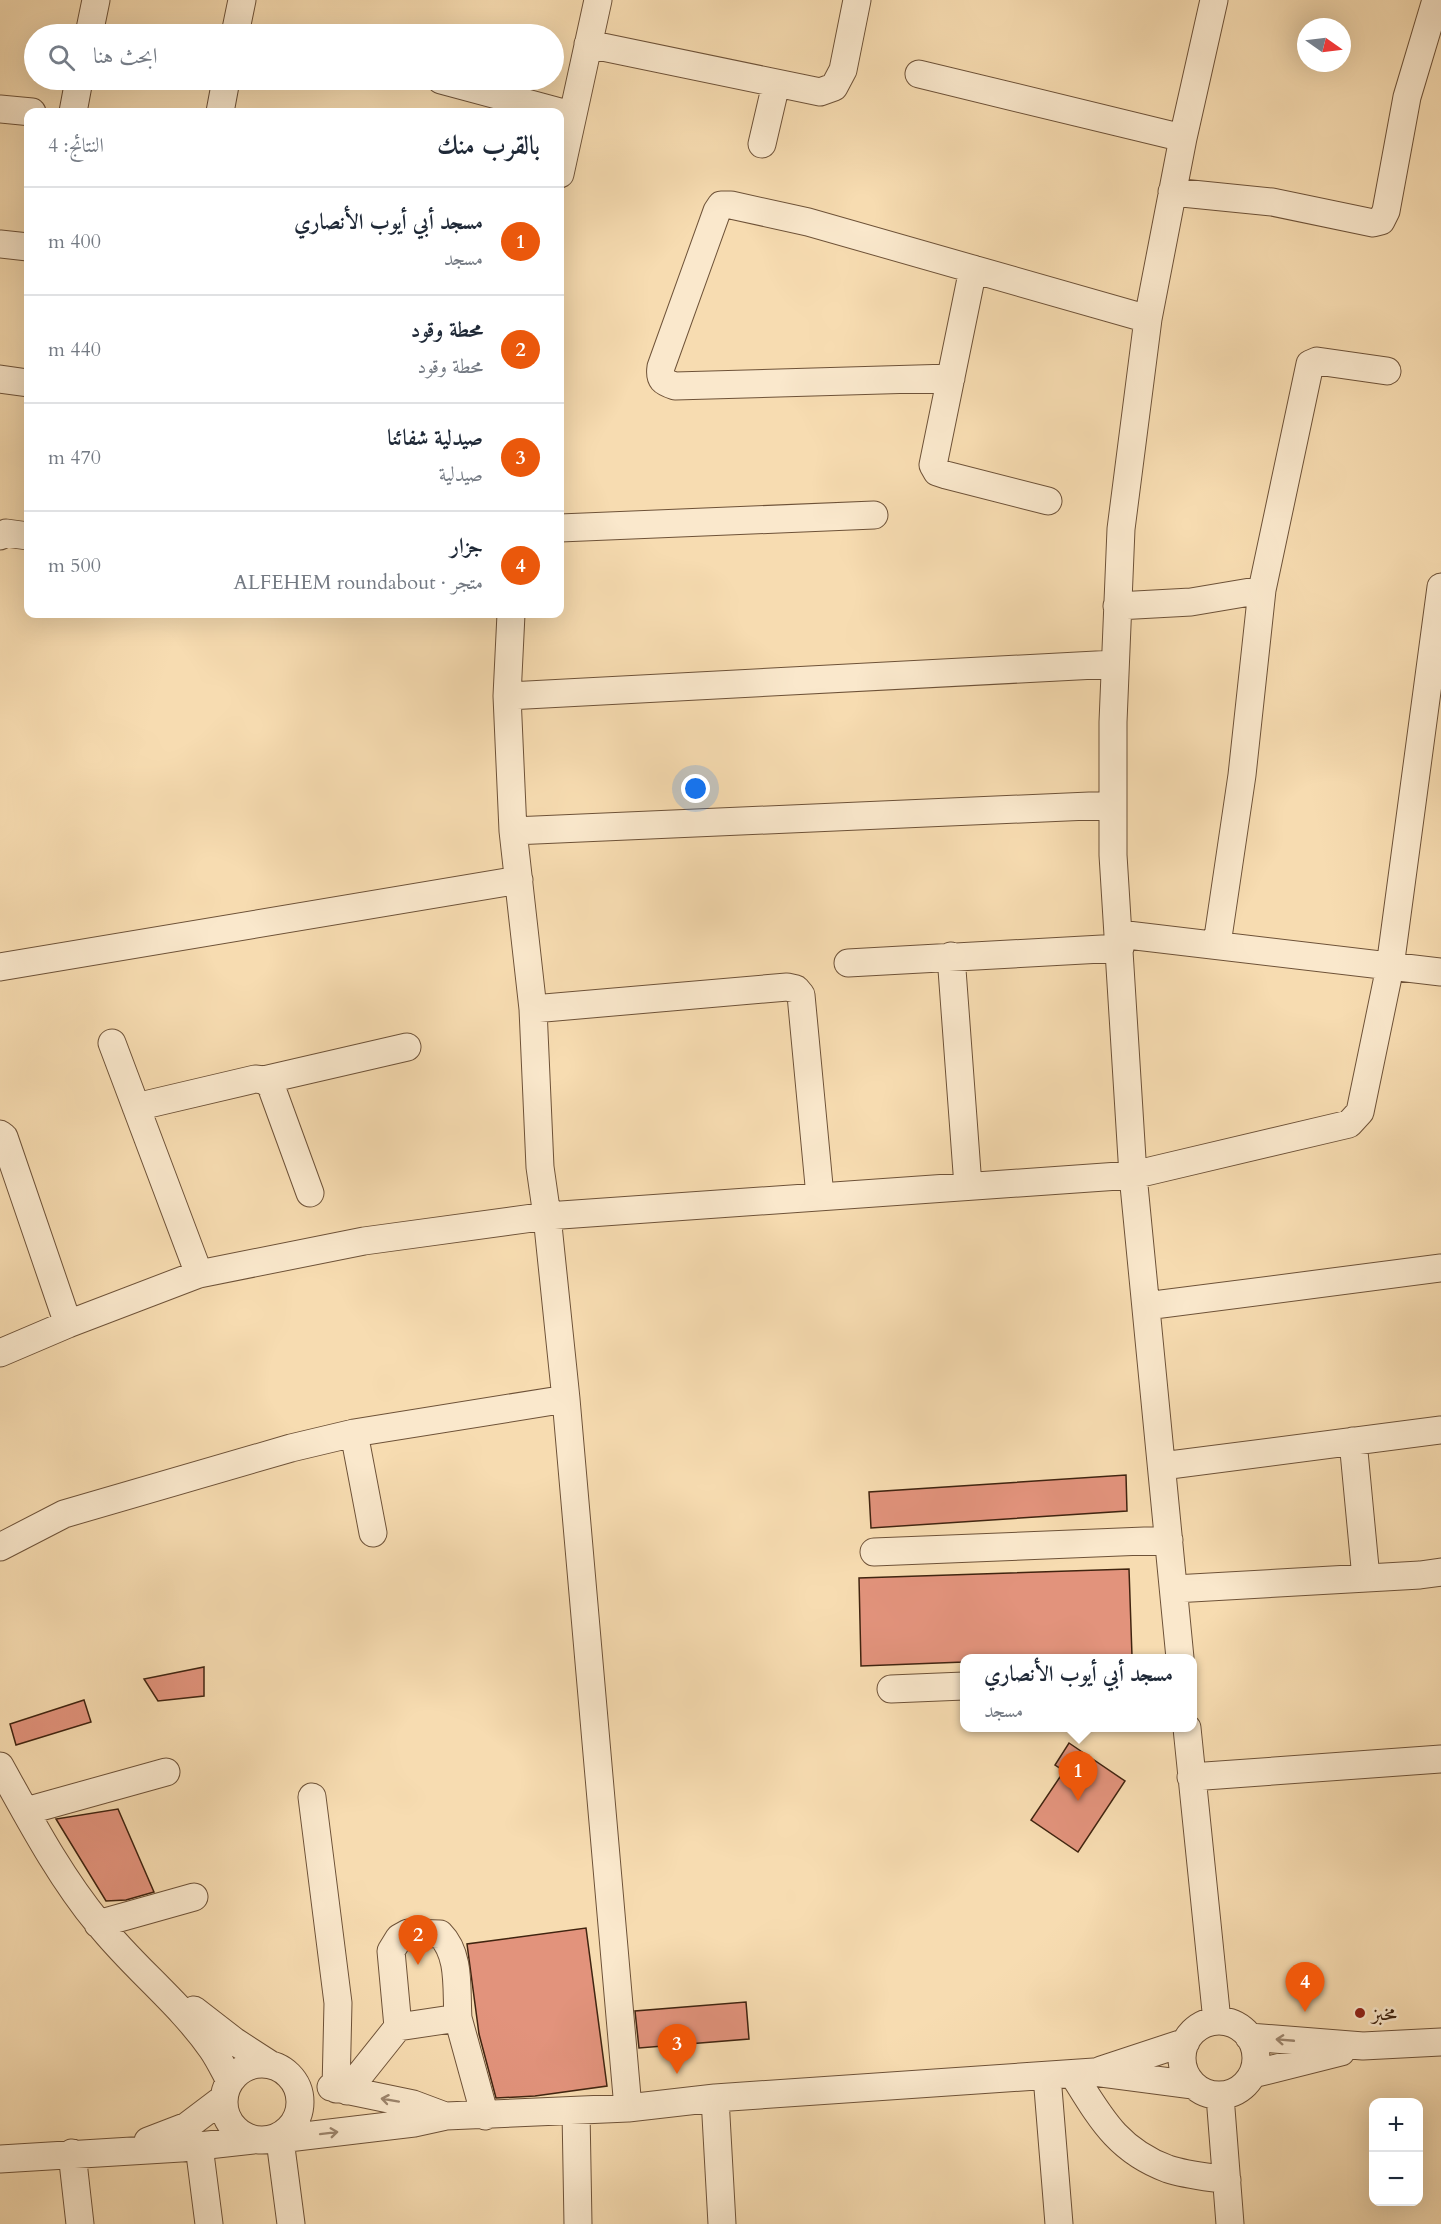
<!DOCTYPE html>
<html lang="ar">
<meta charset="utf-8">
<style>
:root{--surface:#fff;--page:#f6f6f7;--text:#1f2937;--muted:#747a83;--line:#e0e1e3;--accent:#ea580c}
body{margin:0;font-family:Cardo,Amiri,serif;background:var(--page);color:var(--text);direction:rtl}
.controls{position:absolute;right:18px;bottom:18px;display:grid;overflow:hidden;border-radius:12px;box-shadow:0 6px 24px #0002}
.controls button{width:54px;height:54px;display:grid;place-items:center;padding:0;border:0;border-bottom:2px solid var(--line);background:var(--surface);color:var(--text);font:30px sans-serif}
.compass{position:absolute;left:1297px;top:18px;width:54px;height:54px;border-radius:50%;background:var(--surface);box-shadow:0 6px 24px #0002;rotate:104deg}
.you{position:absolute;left:696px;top:789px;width:21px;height:21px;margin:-15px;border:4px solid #fff;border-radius:50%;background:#1a73e8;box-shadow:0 0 0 9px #1a73e833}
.badge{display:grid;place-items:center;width:39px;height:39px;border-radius:50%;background:var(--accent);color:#fff;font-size:20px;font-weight:700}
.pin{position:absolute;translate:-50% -50px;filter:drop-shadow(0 2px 3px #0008)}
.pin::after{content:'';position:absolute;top:32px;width:21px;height:18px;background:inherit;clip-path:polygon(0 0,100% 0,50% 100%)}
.popup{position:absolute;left:960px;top:1654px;width:237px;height:78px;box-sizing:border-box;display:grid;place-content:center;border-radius:12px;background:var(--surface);filter:drop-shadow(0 2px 4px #0005);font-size:20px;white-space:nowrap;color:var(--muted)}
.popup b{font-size:22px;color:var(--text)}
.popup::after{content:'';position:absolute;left:50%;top:100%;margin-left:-12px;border:12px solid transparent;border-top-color:var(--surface)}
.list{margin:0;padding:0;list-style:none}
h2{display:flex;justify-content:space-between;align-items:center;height:78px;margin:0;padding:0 24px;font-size:26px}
h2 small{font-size:20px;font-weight:400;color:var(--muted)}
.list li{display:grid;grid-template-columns:39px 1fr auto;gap:18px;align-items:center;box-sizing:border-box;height:108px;padding:0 24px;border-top:2px solid var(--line)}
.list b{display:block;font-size:22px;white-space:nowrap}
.list p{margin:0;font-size:20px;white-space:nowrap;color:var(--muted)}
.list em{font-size:20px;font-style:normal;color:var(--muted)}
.icon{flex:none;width:33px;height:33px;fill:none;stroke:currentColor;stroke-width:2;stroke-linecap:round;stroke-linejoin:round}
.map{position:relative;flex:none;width:1441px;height:2224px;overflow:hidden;direction:ltr}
.search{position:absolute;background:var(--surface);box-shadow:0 6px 24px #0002;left:24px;top:24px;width:540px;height:66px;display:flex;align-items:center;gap:15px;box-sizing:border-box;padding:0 21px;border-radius:33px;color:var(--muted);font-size:22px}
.panel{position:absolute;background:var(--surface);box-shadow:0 6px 24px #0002;left:24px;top:108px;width:540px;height:510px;border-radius:12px;direction:rtl}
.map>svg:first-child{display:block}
.building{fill:#e2937c;stroke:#402410;stroke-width:1.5}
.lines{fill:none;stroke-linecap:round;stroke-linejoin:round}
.minor-casing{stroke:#6e5238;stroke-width:29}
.minor{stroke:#fae8cc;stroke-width:27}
.oneway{stroke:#9d866e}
.poi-dot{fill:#8f2418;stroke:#fae8cc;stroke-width:2}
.labels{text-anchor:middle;stroke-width:5;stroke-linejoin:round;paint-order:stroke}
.poi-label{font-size:20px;fill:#402410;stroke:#fae8cc;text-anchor:start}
</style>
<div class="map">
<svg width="1441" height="2224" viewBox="0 0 1441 2224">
<rect width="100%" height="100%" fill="#f7dcb1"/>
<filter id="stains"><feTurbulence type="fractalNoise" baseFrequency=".00333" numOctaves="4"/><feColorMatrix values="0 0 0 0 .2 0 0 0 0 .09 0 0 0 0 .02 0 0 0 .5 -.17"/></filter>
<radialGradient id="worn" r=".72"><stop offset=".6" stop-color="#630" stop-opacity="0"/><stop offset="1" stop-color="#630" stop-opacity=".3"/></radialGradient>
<path class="building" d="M1126 1475 1127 1511 871 1528 869 1492Z
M1129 1569 1132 1656 964 1659V1662L861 1666 859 1578Z
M204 1667V1696L158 1701 144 1679Z
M84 1700 91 1722 16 1745 10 1724Z
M1069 1743 1125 1781 1078 1852 1031 1820 1064 1771 1055 1765Z
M118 1809 154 1892 126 1900 106 1901 56 1819Z
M586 1928 607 2086 535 2096 496 2098 479 2034 467 1944Z
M746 2002 749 2039 639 2048 635 2011Z"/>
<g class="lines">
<g class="minor-casing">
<path id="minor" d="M89 34 96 0
M235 34 242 0
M588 44 820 92 834 87 843 70 857 0
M919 74 1183 138
M441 80 571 115
M0 109 32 112
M73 112 79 80
M220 112 226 80
M762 144 776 84
M560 174 598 0
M1172 192 1272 202 1373 223 1381 221 1386 211 1407 97 1436 0
M0 244 28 247
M973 269 933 465 937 472 946 475 1048 501
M951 378 675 386C663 382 659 380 661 367L717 211 721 205H731L808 222 1148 319
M0 379 28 383
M560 528 874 515
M0 536 6 533 28 536
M1117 606 1191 602 1262 590
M511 614 507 696 513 831 533 1009 540 1167 547 1216 566 1399 628 2108
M507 696 1115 664
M513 831 1112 805
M1119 934 1441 972
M1217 944 1242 775 1262 590 1310 364 1317 361 1387 371
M951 956 968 1186
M848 963 1120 948
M0 967 519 880
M533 1009 787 987 796 989 801 995 820 1196
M112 1043 199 1274
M264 1080 407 1047
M136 1107 255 1079 264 1080 271 1086 310 1193
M0 1134 4 1137 68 1324
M1146 1306 1441 1268
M0 1353 68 1324 199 1274 364 1241 547 1216 1133 1175 1349 1124 1360 1112 1390 967 1441 587
M354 1433 373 1533
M1353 1441 1366 1578
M1162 1466 1441 1430
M0 1547 64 1514 291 1448 354 1433 566 1399
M874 1552 1169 1540
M1174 1589 1420 1575 1441 1572
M1180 1658 1133 1175 1113 855V722L1121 529 1148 319 1183 138 1214 0
M891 1689 964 1686
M1187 1728 1217 2021
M0 1766C30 1820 60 1877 99 1924 134 1968 180 2003 212 2049 219 2059 224 2070 230 2081
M1191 1777 1441 1759
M312 1797 338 2003 336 2089
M26 1811 166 1772
M98 1924 194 1897
M194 2010 234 2041 271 2065
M1182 2058a37 37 0 1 1 74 0a37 37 0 1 1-74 0Z
M398 2027 391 1951 399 1938 408 1933 440 1934C461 1955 456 1990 458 2018
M1249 2037 1363 2046 1441 2042
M224 2102a38 38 0 1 1 76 0a38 38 0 1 1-76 0Z
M1101 2070 1186 2042
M1073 2074C1100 2117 1117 2150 1168 2169 1186 2175 1208 2177 1227 2180
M1253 2074 1341 2052
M1047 2076 1059 2224
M331 2087 413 2104 445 2116
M347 2091 398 2027 458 2018 485 2116
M1220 2096 1230 2224
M715 2098 722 2224
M576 2111 578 2224
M271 2140 414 2123 446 2116 628 2108 715 2098 1094 2072 1193 2085
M280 2140 291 2224
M148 2141 187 2126 224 2098
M199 2146 209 2224
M72 2153 80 2224
M0 2159 181 2148 253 2140"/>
</g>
<use href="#minor" class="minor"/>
</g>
<defs><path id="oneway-shaft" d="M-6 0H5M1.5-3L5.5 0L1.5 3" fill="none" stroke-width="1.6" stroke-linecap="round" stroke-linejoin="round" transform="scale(1.5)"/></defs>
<g class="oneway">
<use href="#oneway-shaft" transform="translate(1285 2040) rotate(-175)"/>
<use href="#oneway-shaft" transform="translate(390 2100) rotate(-170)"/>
<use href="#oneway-shaft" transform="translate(329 2133) rotate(-7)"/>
</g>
<circle class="poi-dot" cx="1360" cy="2013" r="6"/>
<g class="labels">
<g class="poi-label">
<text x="1372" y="2020">مخبز</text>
</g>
</g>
<rect width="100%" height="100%" filter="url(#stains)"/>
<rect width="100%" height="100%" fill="url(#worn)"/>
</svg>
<div class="controls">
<button>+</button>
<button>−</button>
</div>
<svg class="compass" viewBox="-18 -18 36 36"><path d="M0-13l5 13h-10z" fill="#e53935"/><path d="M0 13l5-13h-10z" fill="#747a83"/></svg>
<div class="you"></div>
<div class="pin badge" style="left:1078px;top:1801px">1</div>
<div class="popup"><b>مسجد أبي أيوب الأنصاري</b>مسجد</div>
<div class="pin badge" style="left:418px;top:1965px">2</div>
<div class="pin badge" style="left:677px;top:2074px">3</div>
<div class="pin badge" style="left:1305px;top:2012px">4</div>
<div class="search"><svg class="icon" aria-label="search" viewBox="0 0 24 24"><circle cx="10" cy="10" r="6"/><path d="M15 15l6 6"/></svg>ابحث هنا</div>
<section class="panel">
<h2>بالقرب منك<small>النتائج: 4</small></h2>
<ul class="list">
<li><span class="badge">1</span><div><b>مسجد أبي أيوب الأنصاري</b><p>مسجد</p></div><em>400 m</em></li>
<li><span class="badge">2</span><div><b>محطة وقود</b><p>محطة وقود</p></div><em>440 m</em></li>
<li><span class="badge">3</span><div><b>صيدلية شفائنا</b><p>صيدلية</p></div><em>470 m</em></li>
<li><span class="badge">4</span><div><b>جزار</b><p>متجر · ALFEHEM roundabout</p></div><em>500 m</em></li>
</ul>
</section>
</div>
